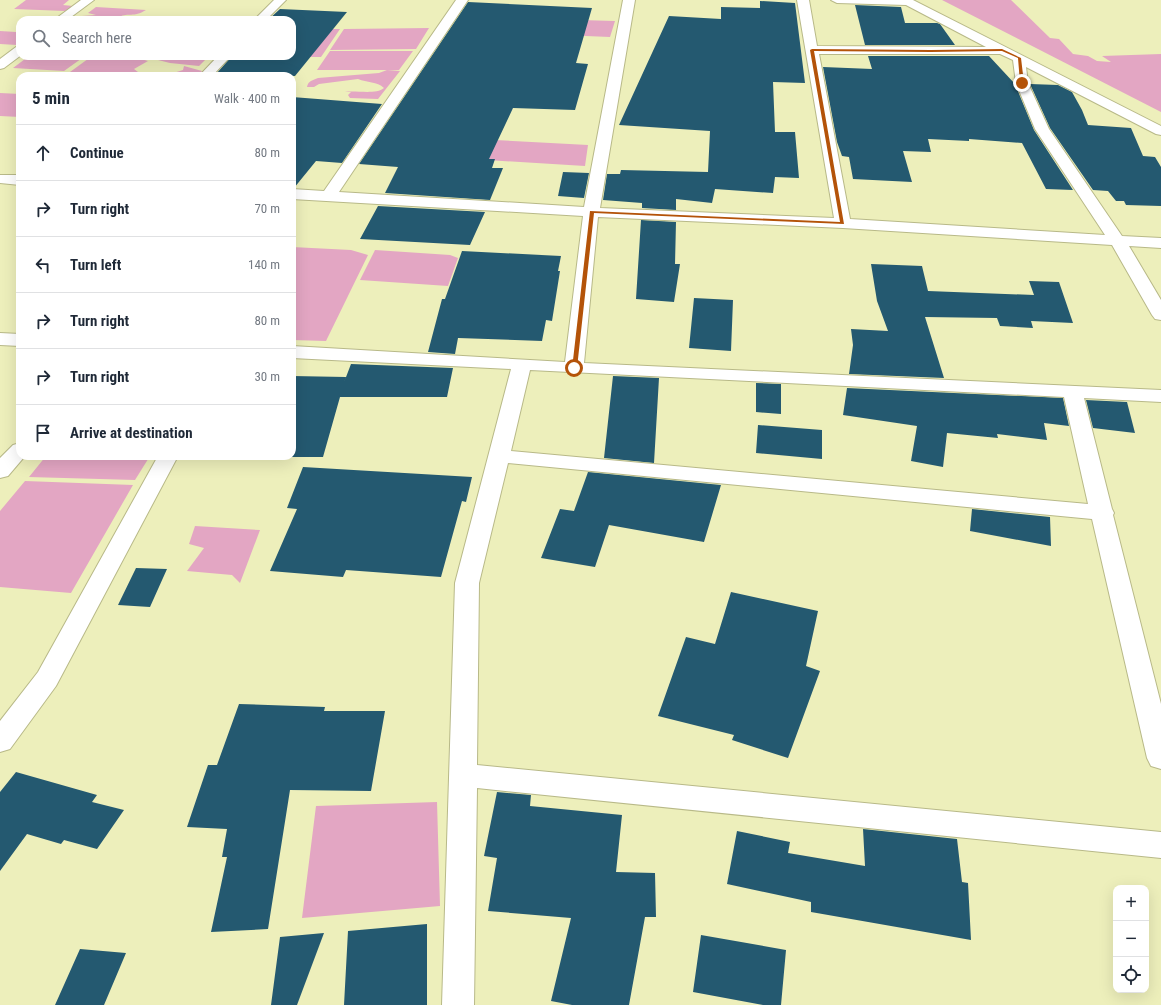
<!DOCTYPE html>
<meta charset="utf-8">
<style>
:root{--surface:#fff;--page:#f2f2f3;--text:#1f2937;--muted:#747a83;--line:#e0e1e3}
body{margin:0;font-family:"Roboto Condensed",sans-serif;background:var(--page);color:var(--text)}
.controls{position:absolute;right:12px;bottom:12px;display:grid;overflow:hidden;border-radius:8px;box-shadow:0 4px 16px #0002}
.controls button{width:36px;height:36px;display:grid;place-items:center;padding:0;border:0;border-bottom:1px solid var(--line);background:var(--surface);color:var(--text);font:20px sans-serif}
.stop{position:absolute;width:12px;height:12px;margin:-9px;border:3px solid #b45309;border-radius:50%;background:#fff}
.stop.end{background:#b45309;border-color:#fff;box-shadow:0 1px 4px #0008}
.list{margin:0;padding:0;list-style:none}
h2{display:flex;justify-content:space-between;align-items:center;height:52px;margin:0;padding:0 16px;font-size:17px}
h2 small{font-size:13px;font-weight:400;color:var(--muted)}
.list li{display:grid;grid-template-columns:26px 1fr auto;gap:12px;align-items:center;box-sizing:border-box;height:56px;padding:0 16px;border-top:1px solid var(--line)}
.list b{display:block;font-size:15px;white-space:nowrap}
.list em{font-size:13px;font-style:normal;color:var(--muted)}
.icon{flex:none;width:22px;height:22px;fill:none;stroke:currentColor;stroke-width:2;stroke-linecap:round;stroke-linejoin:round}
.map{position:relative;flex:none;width:1161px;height:1005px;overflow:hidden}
.search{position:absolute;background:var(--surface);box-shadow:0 4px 16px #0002;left:16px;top:16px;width:280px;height:44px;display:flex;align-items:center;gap:10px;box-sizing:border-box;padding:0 14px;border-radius:12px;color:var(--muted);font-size:15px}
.panel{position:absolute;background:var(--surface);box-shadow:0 4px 16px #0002;left:16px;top:72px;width:280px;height:388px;border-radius:12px}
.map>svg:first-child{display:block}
.green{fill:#e3a6c3}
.building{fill:#245970}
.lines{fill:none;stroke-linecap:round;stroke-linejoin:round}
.minor-casing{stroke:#b8b988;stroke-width:2}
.minor{fill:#fff;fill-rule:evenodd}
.route{fill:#b45309}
</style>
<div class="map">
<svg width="1161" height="1005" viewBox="0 0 1161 1005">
<rect width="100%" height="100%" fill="#edefbb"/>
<path class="green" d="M26 0H69L63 5 73 6 65 11 14 9Z
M942 0H1011L1050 38 1059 39 1073 54 1088 56 1097 61 1111 62 1102 56 1161 54V112Z
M96 7 146 10C133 18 129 12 119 17L132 20H75L82 16 96 15 88 13Z
M545 19 615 21 610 37 537 34Z
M429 28 416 49 330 50 344 29Z
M292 29H340L321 57H301Z
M0 31 16 32V34H20V43L17 45 0 44Z
M330 51H413L399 70H317Z
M29 56H85L64 71 13 68Z
M92 56H131L148 61 134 69 138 72 167 75 183 70 184 66 202 71 198 76H148L70 72Z
M142 56H209L199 66 170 63Z
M387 70 400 71 378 99 350 98 348 95 351 92H345C355 90 376 95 384 88 377 81 367 83 358 79L319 84 314 87H307C308 81 313 80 318 78L379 73Z
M0 93 20 94V117L0 116Z
M495 140 588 145 585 166 487 160Z
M292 247 351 250 368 255 326 341 292 340Z
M375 250 450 255 458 258 448 286 360 280Z
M46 456H150L135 480 29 477Z
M25 481 133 485 71 593 0 587V511Z
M195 526 260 530 240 583 232 575 187 571 204 548 189 544Z
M437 802 440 906 302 918 316 806Z"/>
<path class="building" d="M760 1 795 3 805 83 773 82 775 132H795L799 178 775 177 773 193 715 189 712 203 676 199V210L642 208V203L603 200 607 174H620L621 170 708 172 710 131 619 125 669 16 721 19V7L760 8Z
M468 2 592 8 576 63 588 64 575 110 513 108 489 159H495L492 168H503L490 200 385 193 398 167 359 164Z
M855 5 901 7 905 23H937L940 24 955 45H865Z
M280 9 347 12 295 76 216 74 232 56H292V20H268Z
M868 56H989L1015 84 1034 130 1073 190 1046 189 1022 143 969 139V141L928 139 931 152 903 151 912 182 853 179 849 157 842 156 837 142 823 67 872 69Z
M1030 84 1058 85 1072 92 1082 110 1088 125 1131 128 1143 156 1155 157 1161 167V206L1126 205 1124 201H1116L1108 191 1093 190 1050 128Z
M292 97 382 104 342 163 316 161 294 188H292Z
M563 172 589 173 584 198 558 196Z
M378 206 485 212 470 245 360 239Z
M641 220 676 222 675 264H680L674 302 636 299Z
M462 251 561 256 558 271H560L552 321 546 320 542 341 458 338 455 354 428 352 442 299H445Z
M871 264 922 266 928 291 1034 295 1029 281 1059 282 1073 323 1031 321 1033 328 1000 326 997 318 925 317 944 378 849 374 853 345 851 329 888 331 877 301Z
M694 298 733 300 731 351 689 348Z
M351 364 453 368 447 397H340L323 457H292V376L346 377 343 385Z
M613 376 659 378 654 463 604 458Z
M756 383 781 384V414L756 412Z
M847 388 1063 398 1069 426 1044 423 1047 440 997 434 998 438 947 433 943 467 911 461 917 426 843 415Z
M1086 400 1127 402 1135 433 1093 428Z
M758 425 822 430V459L756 453Z
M303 467 472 477 466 502 462 501 441 577 346 570 343 577 270 571 297 509 287 508Z
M588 472 721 485 704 542 609 525 595 567 541 558 560 509 574 511Z
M972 509 1050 517 1051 546 970 531Z
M136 568 167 569 150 607 118 605Z
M731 592 818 611 806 666 820 671 788 758 732 740 734 735 658 716 686 637 715 644Z
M239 704 325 707 324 711H385L371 791 290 790 268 929 211 932 227 857H222L227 829 187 827 208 765H217Z
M16 772 97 795 92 802 124 810 97 849 64 840 61 844 27 834 0 871V792Z
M497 792 531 795 530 806 622 815 616 872 655 873 656 917H645L629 1005H572L551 1001 571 918 488 911 497 858 484 856Z
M863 829 957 839 962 882 968 883 971 940 811 912V902L727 884 737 831 790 842 788 853 865 866Z
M427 924V1005H344L348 931Z
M324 933 297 1005H271L280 937Z
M701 935 786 950 781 1005H763L693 992Z
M80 949 126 953 104 1005H55Z"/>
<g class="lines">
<g class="minor-casing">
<path id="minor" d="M81 0H94L67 20H54Z
M274 0H286L266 20H254Z
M456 0H468L339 192 584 207 623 0H635L600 208 834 218 797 0H809L817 46 986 47 906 5 837 3 831 0H913L1161 126V135L1156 134 1026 67 1028 83 1049 129 1122 236 1161 238V248L1129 246 1161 300V320L1155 319 1152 315 1112 245 843 228 598 217 584 363 1161 390V402L1084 398 1112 509 1114 513 1113 515 1161 704V769L1151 766 1147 758 1092 519 508 463 479 583 477 765 1161 832V858L477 788 474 1005H442L455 583 511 369 292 358V346L565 362 583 216 292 199V189L324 191ZM819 54H1000L1013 60 1016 83 1035 129 1105 235 850 219ZM530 370 1064 397 1088 504 511 451Z
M20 46V56L4 68 0 69V59L16 47Z
M218 56H231L212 76H199Z
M0 175H20V185L0 183Z
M0 333 20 334V346L0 345Z
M20 443V456H25L8 476 0 478V458L13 445Z
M158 456H178L56 686 10 749 0 752V721L38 672Z"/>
</g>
<use href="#minor" class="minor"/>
</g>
<path class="route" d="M812 49 931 50 1002 49 1021 58 1024 83H1020L1018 58 1002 51 931 52 814 51 844 224 594 213 577 368 572 369 590 211 840 222 810 50Z"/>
</svg>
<div class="controls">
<button>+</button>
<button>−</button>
<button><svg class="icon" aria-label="locate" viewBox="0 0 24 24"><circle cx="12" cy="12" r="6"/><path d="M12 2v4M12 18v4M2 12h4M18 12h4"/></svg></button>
</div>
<div class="stop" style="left:574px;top:368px"></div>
<div class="stop end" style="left:1022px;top:83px"></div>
<div class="search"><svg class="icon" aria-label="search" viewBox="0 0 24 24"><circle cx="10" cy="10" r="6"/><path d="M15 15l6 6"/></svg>Search here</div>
<section class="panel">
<h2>5 min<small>Walk · 400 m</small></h2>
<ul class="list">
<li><svg class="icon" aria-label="ahead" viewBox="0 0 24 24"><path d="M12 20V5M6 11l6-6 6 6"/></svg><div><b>Continue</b></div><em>80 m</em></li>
<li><svg class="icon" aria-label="right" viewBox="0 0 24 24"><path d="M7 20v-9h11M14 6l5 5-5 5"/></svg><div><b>Turn right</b></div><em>70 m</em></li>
<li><svg class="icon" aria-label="left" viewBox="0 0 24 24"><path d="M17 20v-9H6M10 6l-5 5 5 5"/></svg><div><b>Turn left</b></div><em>140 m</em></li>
<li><svg class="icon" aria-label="right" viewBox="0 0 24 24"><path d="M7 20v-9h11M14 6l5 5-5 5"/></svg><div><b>Turn right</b></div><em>80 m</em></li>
<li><svg class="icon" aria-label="right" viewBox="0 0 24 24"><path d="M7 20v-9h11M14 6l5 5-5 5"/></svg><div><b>Turn right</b></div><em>30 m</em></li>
<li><svg class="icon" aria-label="arrive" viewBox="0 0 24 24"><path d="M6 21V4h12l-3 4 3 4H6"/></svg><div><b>Arrive at destination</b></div></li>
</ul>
</section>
</div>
